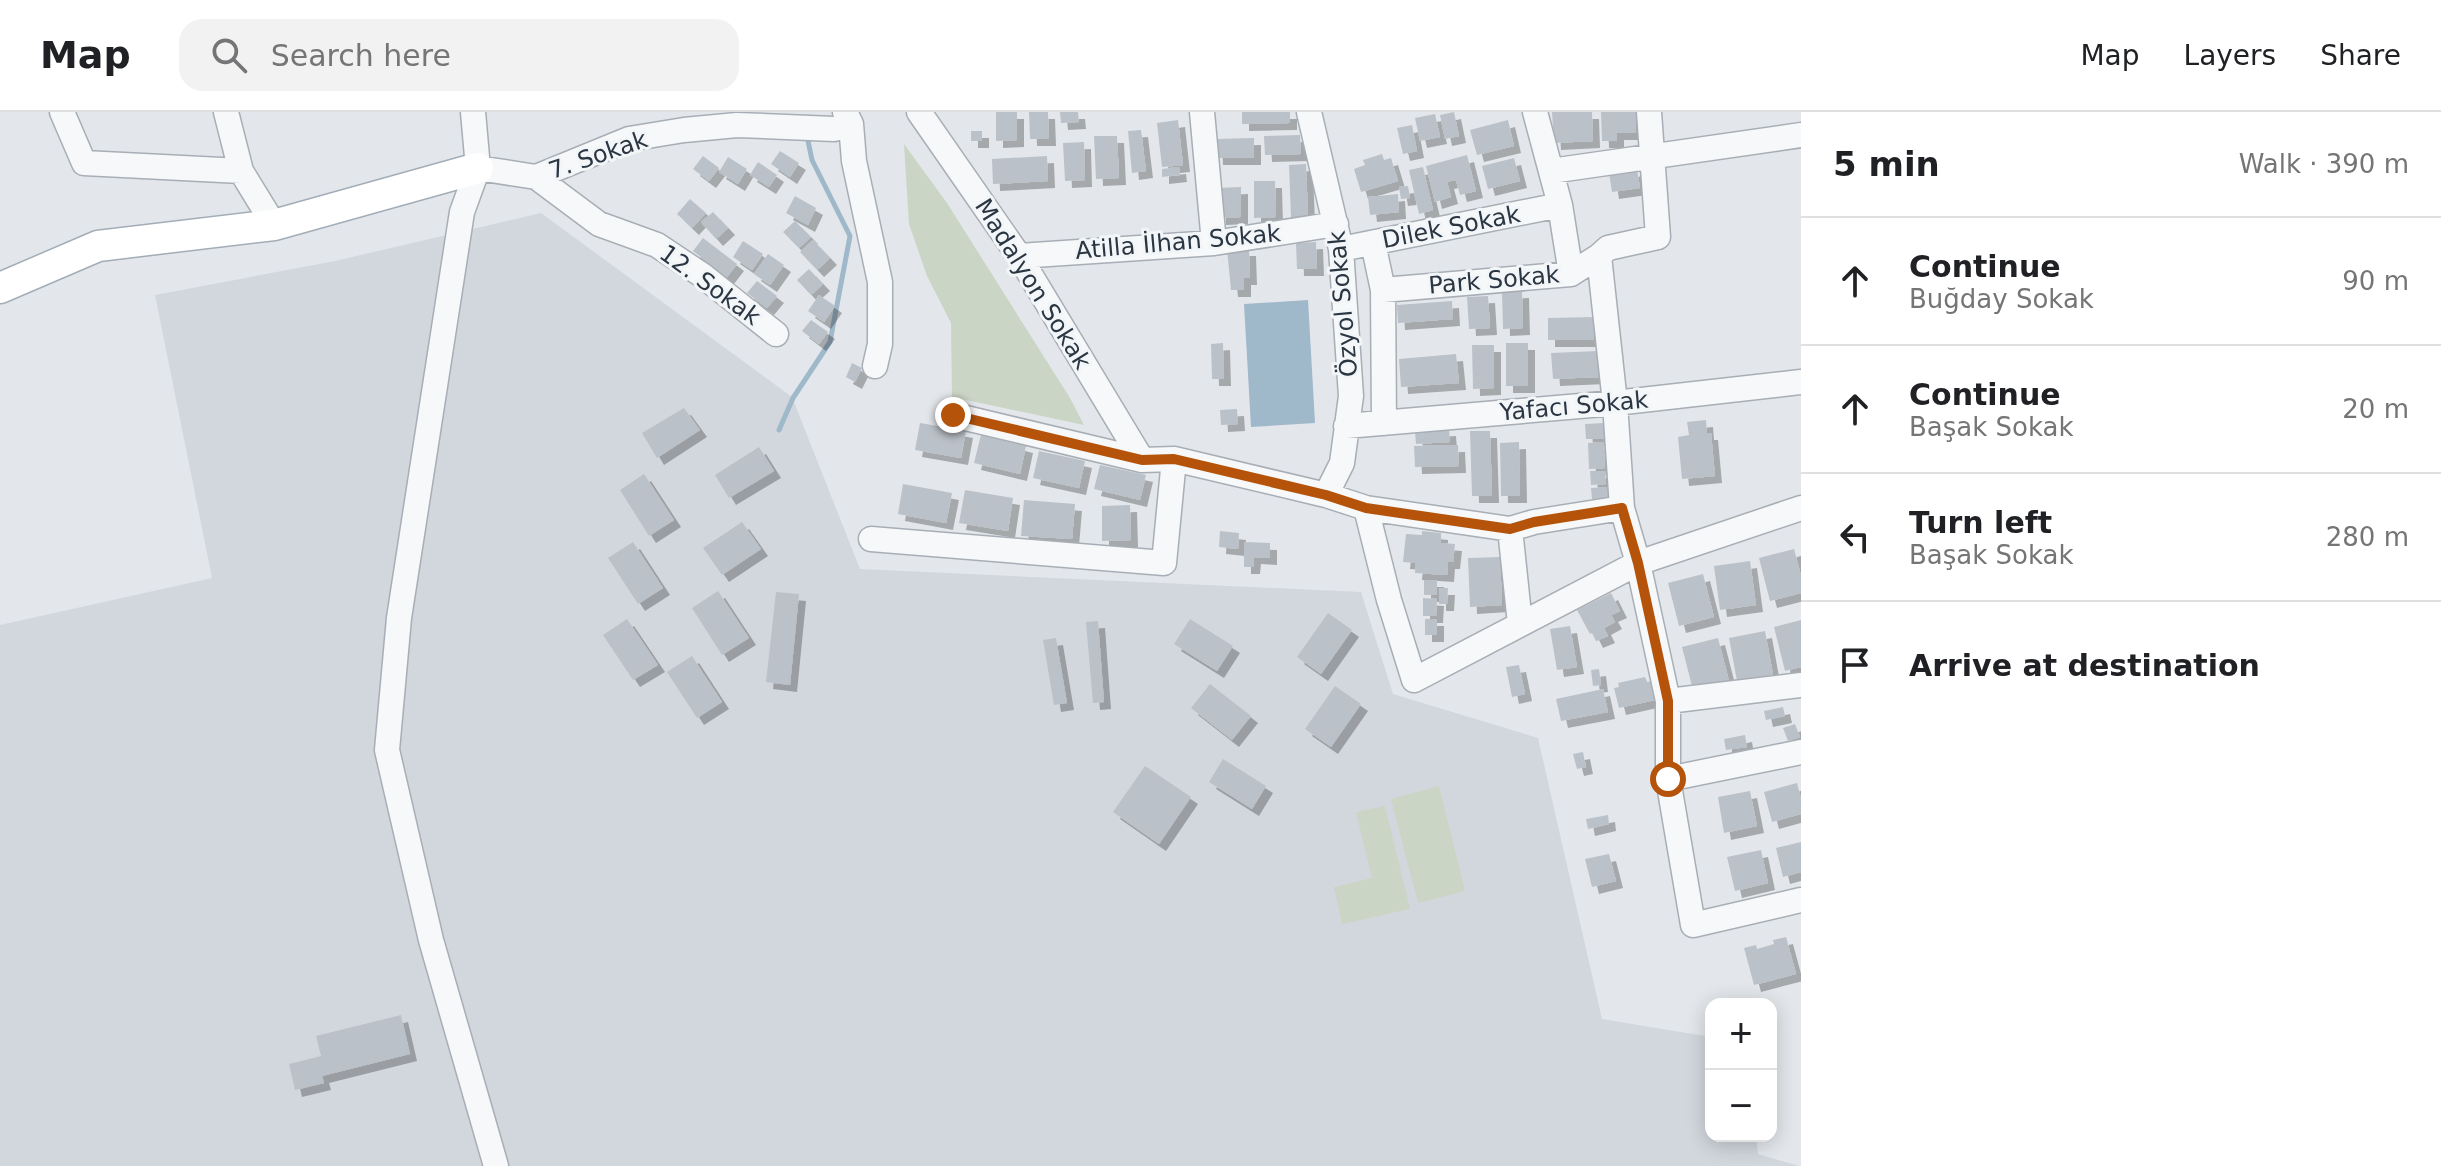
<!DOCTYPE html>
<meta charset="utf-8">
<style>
:root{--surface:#fff;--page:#f2f2f2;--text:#202124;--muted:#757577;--line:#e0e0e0}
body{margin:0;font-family:"DejaVu Sans",sans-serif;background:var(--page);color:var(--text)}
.controls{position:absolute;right:24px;bottom:24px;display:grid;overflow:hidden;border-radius:16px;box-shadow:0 4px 20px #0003}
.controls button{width:72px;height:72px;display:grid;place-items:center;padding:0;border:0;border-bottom:2px solid var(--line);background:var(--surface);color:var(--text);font:40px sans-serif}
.stop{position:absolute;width:24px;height:24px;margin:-18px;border:6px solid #b45309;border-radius:50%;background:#fff}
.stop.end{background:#b45309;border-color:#fff;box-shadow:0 2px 8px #0008}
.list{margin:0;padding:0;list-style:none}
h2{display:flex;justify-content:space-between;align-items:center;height:104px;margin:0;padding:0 32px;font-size:34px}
h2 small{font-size:26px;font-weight:400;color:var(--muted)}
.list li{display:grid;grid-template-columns:52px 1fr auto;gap:24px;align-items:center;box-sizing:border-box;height:128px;padding:0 32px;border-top:2px solid var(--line)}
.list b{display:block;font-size:30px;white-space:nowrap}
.list p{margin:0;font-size:26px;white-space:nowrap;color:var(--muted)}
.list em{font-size:26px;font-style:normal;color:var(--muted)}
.icon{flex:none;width:44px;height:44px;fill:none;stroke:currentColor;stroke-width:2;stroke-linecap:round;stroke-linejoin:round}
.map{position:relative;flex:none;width:1801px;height:1054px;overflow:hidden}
header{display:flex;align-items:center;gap:48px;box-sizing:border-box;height:112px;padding:0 40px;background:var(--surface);border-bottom:2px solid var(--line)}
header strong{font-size:38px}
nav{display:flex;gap:44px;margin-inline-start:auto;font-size:28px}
.search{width:560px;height:72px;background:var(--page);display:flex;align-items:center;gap:20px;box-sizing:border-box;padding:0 28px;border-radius:24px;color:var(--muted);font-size:30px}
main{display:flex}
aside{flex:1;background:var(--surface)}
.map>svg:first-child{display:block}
.built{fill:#d2d7dd}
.green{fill:#cad5c5}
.water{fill:#9fb8ca}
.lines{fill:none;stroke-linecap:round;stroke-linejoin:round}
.stream{stroke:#9fb8ca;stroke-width:5}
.building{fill:#bbc1c8;filter:url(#shadow)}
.minor-casing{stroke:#a8aeb5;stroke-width:27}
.major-casing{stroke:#a3adb7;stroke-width:33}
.minor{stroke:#f6f8f9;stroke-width:24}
.major{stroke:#fff;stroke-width:30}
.route{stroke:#b45309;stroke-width:10}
.labels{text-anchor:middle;stroke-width:6;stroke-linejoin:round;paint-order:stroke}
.street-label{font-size:24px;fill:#2b3643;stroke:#f3f6f8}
</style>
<header>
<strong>Map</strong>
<div class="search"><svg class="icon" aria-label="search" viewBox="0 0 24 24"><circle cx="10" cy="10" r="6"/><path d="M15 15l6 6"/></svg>Search here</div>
<nav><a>Map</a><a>Layers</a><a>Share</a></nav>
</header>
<main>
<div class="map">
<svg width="1801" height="1054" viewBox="0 0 1801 1054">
<defs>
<filter id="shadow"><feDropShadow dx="7" dy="7" stdDeviation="0" flood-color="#0004"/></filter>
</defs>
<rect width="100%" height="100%" fill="#e3e7eb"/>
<path class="built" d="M541 101 792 285 860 457 1361 480 1393 582 1538 626 1602 907 1711 925V1024H1756L1758 1042 1799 1054H0V513L212 466 155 183 335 149Z"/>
<path class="green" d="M904 32 947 91 1070 286 1084 313 952 285 951 211 927 164 909 112Z
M1439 674 1465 779 1418 791 1391 687Z
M1385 694 1410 797 1342 812 1334 775 1372 766 1356 700Z"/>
<path class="water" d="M1308 188 1315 311 1251 315 1244 192Z"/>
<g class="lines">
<path class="stream" d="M779 318 793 286 830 230 850 124 812 48 807 24"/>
</g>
<path class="building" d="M996 0H1017V28L996 29Z
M1029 0H1048L1049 27H1030Z
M1060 0H1078L1079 10 1061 11Z
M1242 0H1290V11L1242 12Z
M1454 0 1459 24 1445 27 1440 3Z
M1552 0H1592L1593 29 1554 31Z
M1601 0H1636V21H1617V29H1602Z
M1435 2 1440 25 1420 29 1415 6Z
M1178 8 1183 53 1162 55 1157 11Z
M1508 8 1514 34 1477 43 1470 18Z
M1412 13 1417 39 1403 42 1397 16Z
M1141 18 1146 59 1132 61 1128 19Z
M971 19H982V29H971Z
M1300 23 1301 42 1265 43 1264 24Z
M1094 24H1117L1119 66 1096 67Z
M1254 26V46H1216L1215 27Z
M1084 30 1085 68 1065 69 1063 31Z
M780 39 799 51 790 65 771 52Z
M1382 42 1384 48 1391 46 1398 69 1361 80 1354 57 1365 53 1363 48Z
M1467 43 1476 79 1460 83 1456 68 1447 70 1451 85 1435 90 1426 54Z
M703 44 719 56 709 69 693 57Z
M1047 44 1048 69 993 72 992 47Z
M728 45 747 57 738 72 719 60Z
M1514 46 1520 69 1488 77 1482 54Z
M758 50 777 63 769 75 750 63Z
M1306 52 1308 106H1291L1289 53Z
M1179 55 1180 63 1162 65V57Z
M1423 55 1433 98 1419 102 1409 58Z
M1637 57 1640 76 1612 80 1609 61Z
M1254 69H1275L1276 105 1254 106Z
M1408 74 1410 86 1401 87 1399 75Z
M1241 75V105L1219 106 1218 76Z
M1398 82 1399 100 1370 103 1368 85Z
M795 84 816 96 808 113 786 101Z
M690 87 706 101 692 116 677 102Z
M713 100 728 116 716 127 701 110Z
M795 109 811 125 799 136 783 120Z
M703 126 737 152 727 165 693 139Z
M813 128 830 146 817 158 800 140Z
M743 129 763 142 752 158 733 145Z
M1316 130 1317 157H1297L1296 131Z
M1227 137H1249L1250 166H1244V178H1231Z
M768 142 784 153 770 173 754 162Z
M809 157 823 172 811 183 797 168Z
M757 169 777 184 767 196 747 181Z
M1522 179 1523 216 1503 217 1502 180Z
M819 183 835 194 824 210 808 199Z
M1488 184 1490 216 1469 217 1467 185Z
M1452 189 1453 207 1398 211 1397 193Z
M1594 205V228H1548V206Z
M811 208 828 220 819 232 802 219Z
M1223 231 1224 267H1212L1211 232Z
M1506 231H1528V274H1506Z
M1472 233H1494V276L1473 277Z
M1598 239 1599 265 1553 267 1551 241Z
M1456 242 1459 271 1401 275 1399 247Z
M852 251 862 256 855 270 846 265Z
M684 296 700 318 657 346 642 321Z
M1237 297 1238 312 1221 313 1220 298Z
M1706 308 1707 321H1711L1715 364 1682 367 1678 325 1689 323 1687 310Z
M920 311 966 319 961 346 915 338Z
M1605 311V327H1586L1585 312Z
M1449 317 1450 330 1416 332 1415 319Z
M1470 319H1490L1492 384H1472Z
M981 323 1026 334 1020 362 974 351Z
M1519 330 1520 384H1501L1500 331Z
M1604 330 1605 356 1589 357 1588 331Z
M1458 333 1459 354 1415 355 1414 334Z
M759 335 774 359 729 386 715 363Z
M1039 339 1085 349 1079 376 1033 366Z
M1100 353 1146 363 1140 388 1094 377Z
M1590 359H1605L1606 372 1591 373Z
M644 362 674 408 649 424 620 378Z
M903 372 952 381 946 411 898 402Z
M1608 375V386L1592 387 1591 376Z
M965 378 1013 386 1008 419 959 411Z
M1024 388 1075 392 1072 427 1021 424Z
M1130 393 1131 428 1102 429V394Z
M742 410 761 437 722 463 703 436Z
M1220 419 1239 421 1238 437 1219 435Z
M1422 419 1441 421V431L1455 432 1453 450H1448L1447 463 1415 461 1416 451 1403 450 1406 422 1422 423Z
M633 430 663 476 638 492 608 446Z
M1244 430 1270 431V446L1254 445 1253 455H1244Z
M1794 437 1801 464V481L1770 489 1759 446Z
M1500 445 1502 493 1470 495 1468 446Z
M1750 449 1756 493 1720 498 1714 454Z
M1703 462 1714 505 1679 514 1668 471Z
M1424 468H1437V483H1424Z
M1439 476H1448L1447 492H1439Z
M718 479 749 526 722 543 692 496Z
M776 480 799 482 790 573 766 570Z
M1611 481 1620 499 1611 503 1615 510 1604 516 1608 524 1596 529 1592 521 1590 522 1577 498Z
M1423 486 1437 487 1436 504H1423Z
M1328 501 1352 518 1321 562 1297 545Z
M627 507 658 553 633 568 603 523Z
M1190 507 1233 534 1217 559 1174 532Z
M1425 507H1437V523H1425Z
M1801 508V555L1785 559 1774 515Z
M1098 509 1104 590 1093 591 1086 510Z
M1570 514 1577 555 1557 558 1550 517Z
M1765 519 1773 563 1737 569 1729 526Z
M1056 526 1067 591 1054 593 1043 528Z
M1718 526 1729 569 1693 578 1682 535Z
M692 544 722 590 697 606 667 560Z
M1519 553 1525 582 1512 585 1506 555Z
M1599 557 1601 573 1593 574 1591 558Z
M1645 565 1647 570 1651 569 1655 588 1619 596 1614 576 1619 575 1618 571Z
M1210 572 1251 604 1232 628 1191 596Z
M1335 574 1361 592 1331 635 1305 617Z
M1603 577 1608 600 1561 609 1556 587Z
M1783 595 1785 604 1766 608 1764 599Z
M1795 612 1800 625 1788 629 1783 616Z
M1745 623 1747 635 1726 638 1724 627Z
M1583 640 1586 655 1577 657 1573 642Z
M1223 647 1266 674 1252 697 1209 670Z
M1145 654 1191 685 1159 732 1113 700Z
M1797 671 1801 687V702L1772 710 1764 680Z
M1750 679 1757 714 1724 721 1718 685Z
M1608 703 1609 712 1588 717 1586 707Z
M1801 730V760L1783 765 1776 736Z
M1761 738 1768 771 1735 779 1727 745Z
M1609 742 1616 769 1592 775 1585 747Z
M1786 825 1796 862 1754 873 1744 836 1756 833 1757 837 1774 832 1773 828Z
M401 903 410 942 322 964 324 971 295 978 289 952 321 944 316 924Z"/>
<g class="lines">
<g class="minor-casing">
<path id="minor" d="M62 0 84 51 241 59
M226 0 241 59 274 113
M473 0 478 56 462 100 399 506 387 638 431 828 496 1054
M845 0 851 12 854 49 880 170V232L875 254
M919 0 1019 144 1142 348
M1202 0 1214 131
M1309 0 1341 137 1351 284 1342 351 1326 383
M1535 0 1560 93 1571 162
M1649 0 1658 125 1608 136 1599 144 1615 291 1622 396 1638 451 1668 589V667L1693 813 1801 788
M478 56 536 65 599 112 657 133 702 163 776 222
M1551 59 1801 23
M536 65 629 27 684 18 737 13 834 17 851 12
M1373 131 1383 178 1384 311
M1341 137 1560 93
M1019 144 1214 131 1336 112
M1383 178 1571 162 1599 144
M953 303 1142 348 1174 347 1326 383 1366 396 1510 417 1534 410 1622 396
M1346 314 1615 291 1801 270
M1366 396 1389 488 1414 568 1638 451 1801 396
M1510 417 1520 512
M871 427 1164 451 1174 347
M1668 589 1801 573
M1668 667 1801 640"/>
</g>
<g class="major-casing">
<path id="major" d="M0 176 98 134 274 113 478 56"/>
</g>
<use href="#minor" class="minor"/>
<use href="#major" class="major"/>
</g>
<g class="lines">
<path class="route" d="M953 303 1142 348 1174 347 1326 383 1366 396 1510 417 1534 410 1622 396 1638 451 1668 589V667"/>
</g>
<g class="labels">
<g class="street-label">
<text transform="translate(598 43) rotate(-19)" y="8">7. Sokak</text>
<text transform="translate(1451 115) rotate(-11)" y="8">Dilek Sokak</text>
<text transform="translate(1178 130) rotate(-5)" y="8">Atilla İlhan Sokak</text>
<text transform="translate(1494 168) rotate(-5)" y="8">Park Sokak</text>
<text transform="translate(1033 172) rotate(58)" y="8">Madalyon Sokak</text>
<text transform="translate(710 173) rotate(36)" y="8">12. Sokak</text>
<text transform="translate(1343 192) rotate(-95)" y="8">Özyol Sokak</text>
<text transform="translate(1574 294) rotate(-5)" y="8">Yafacı Sokak</text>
</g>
</g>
</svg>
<div class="controls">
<button>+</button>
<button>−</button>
</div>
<div class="stop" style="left:1668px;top:667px"></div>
<div class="stop end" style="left:953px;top:303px"></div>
</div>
<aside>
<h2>5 min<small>Walk · 390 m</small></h2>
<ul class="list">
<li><svg class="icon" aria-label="ahead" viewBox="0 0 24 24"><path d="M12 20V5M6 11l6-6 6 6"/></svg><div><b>Continue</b><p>Buğday Sokak</p></div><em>90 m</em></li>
<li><svg class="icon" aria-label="ahead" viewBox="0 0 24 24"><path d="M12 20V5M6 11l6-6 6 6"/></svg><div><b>Continue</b><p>Başak Sokak</p></div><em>20 m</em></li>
<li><svg class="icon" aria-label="left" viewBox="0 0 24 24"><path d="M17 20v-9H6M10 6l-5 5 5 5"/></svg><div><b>Turn left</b><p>Başak Sokak</p></div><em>280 m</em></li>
<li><svg class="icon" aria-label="arrive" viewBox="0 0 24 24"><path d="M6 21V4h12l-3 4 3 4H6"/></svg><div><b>Arrive at destination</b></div></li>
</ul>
</aside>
</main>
